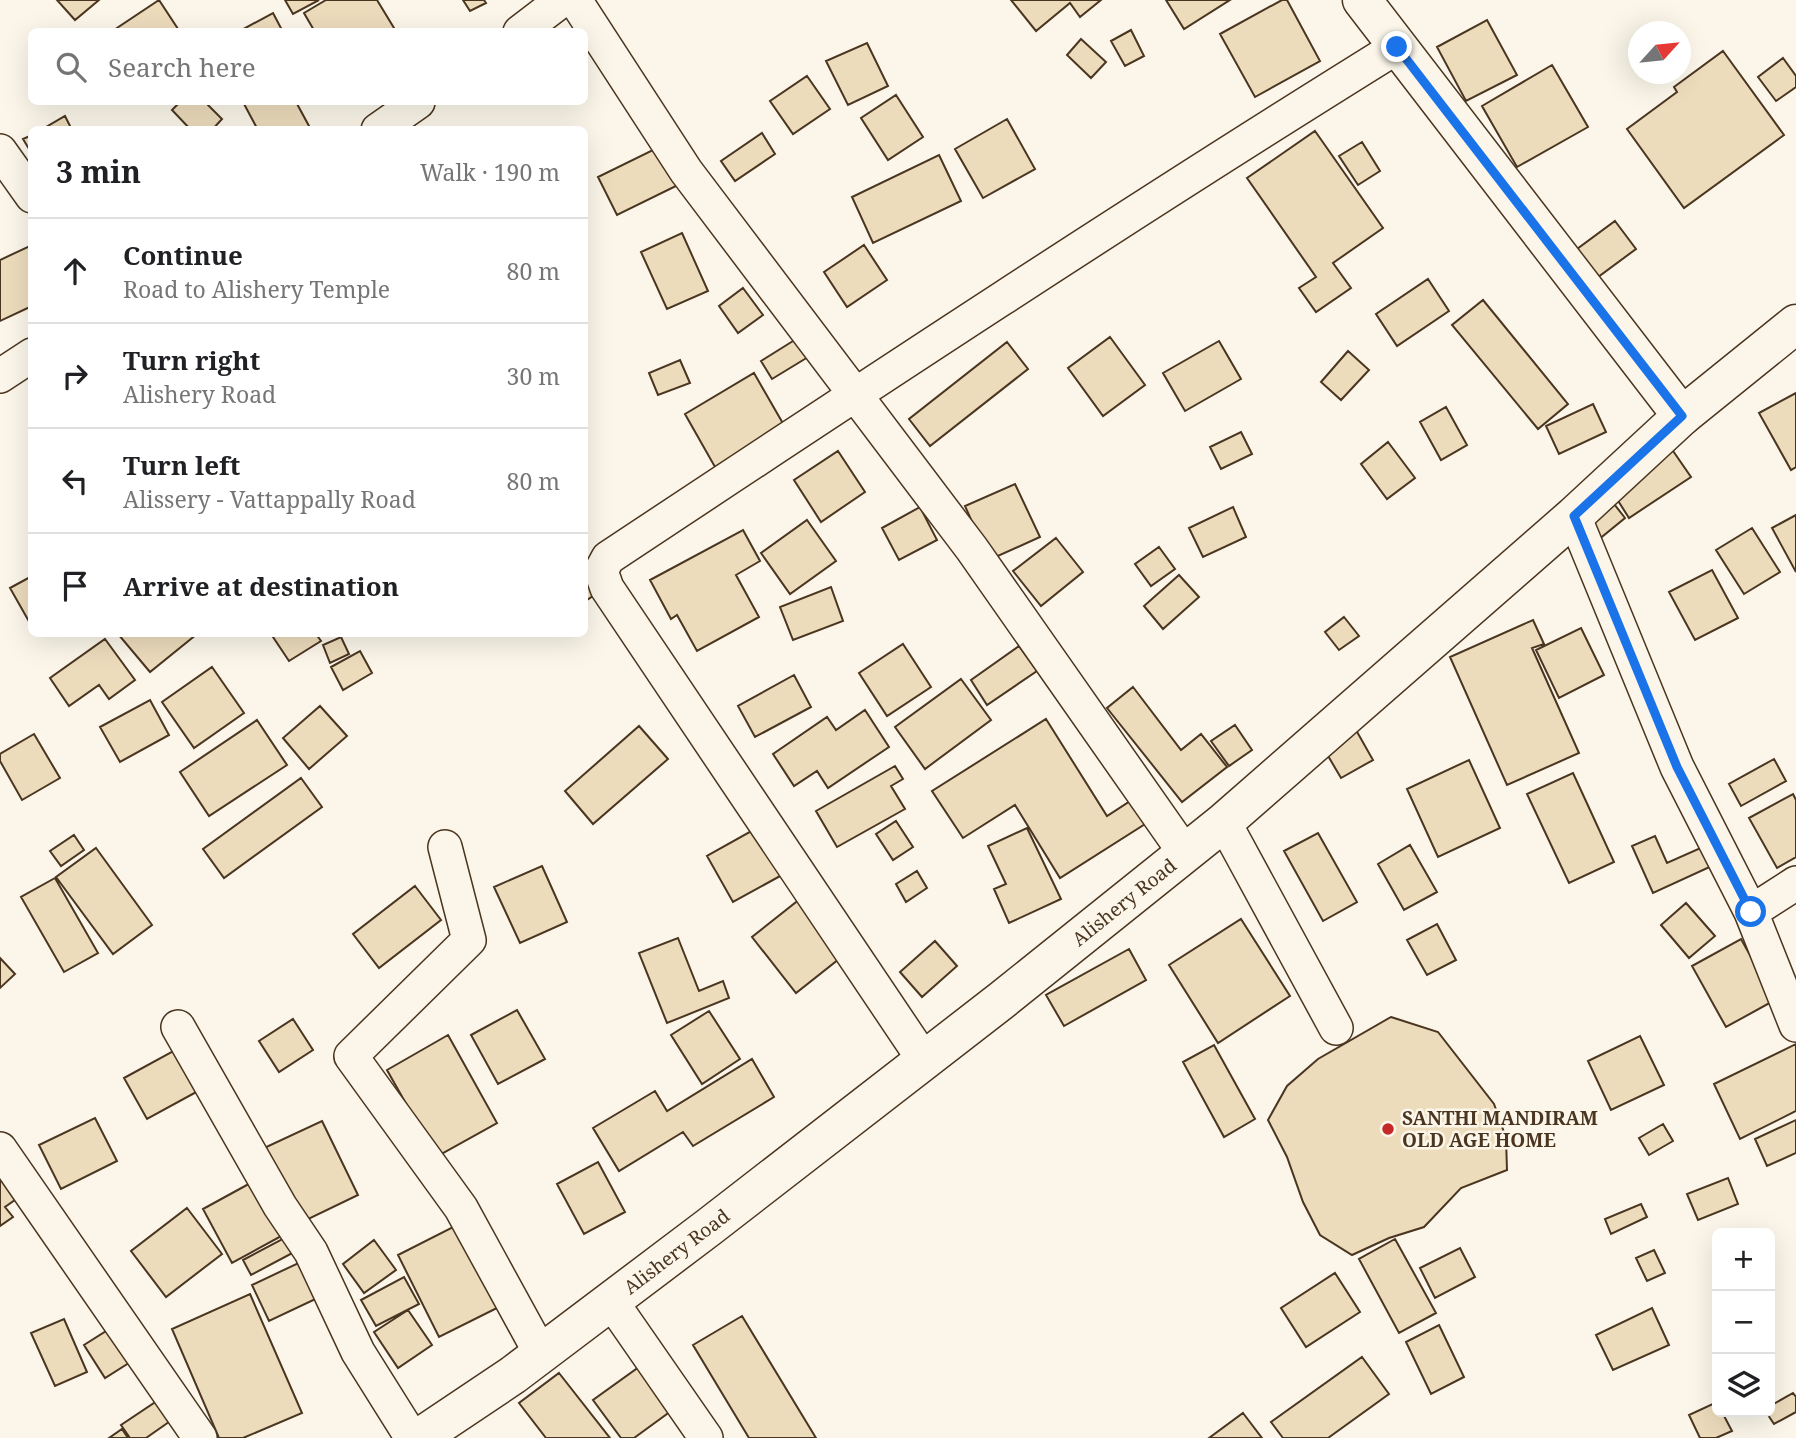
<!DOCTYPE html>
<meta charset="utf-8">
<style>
:root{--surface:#fff;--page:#f2f2f2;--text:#202124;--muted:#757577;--line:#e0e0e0}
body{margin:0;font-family:"Noto Serif",serif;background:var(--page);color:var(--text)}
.controls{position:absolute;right:21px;bottom:21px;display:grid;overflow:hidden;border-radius:10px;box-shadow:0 7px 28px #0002}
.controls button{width:63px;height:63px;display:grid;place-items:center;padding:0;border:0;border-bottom:2px solid var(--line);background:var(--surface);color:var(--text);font:35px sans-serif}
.compass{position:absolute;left:1628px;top:21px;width:63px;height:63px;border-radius:50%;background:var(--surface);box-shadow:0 7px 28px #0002;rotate:63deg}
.stop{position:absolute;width:21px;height:21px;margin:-16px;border:5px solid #1a73e8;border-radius:50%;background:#fff}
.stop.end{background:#1a73e8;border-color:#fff;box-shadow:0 2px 7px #0008}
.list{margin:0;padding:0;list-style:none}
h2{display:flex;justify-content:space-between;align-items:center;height:91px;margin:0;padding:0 28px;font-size:30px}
h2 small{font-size:23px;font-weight:400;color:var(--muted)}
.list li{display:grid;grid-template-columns:46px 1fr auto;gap:21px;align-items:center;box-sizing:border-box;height:105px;padding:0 28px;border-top:2px solid var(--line)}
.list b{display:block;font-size:26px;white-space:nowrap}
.list p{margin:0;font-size:23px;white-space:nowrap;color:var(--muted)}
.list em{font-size:23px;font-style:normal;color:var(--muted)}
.icon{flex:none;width:38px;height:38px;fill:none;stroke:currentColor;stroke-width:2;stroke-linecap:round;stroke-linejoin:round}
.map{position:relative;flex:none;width:1796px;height:1438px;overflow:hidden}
.search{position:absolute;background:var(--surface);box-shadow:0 7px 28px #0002;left:28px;top:28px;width:560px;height:77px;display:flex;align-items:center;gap:18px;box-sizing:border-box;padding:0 24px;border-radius:10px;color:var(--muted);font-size:26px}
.panel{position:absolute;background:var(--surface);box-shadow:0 7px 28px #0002;left:28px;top:126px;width:560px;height:511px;border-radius:10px}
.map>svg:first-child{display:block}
.building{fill:#ecdcbc;stroke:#4a3520;stroke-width:2}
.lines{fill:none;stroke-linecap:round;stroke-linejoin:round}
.minor-casing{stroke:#4a3520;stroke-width:36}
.tertiary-casing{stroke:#4a3520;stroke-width:41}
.secondary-casing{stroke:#4a3520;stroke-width:41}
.minor{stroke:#fbf6e9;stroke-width:33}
.tertiary{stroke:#fbf6e9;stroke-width:38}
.secondary{stroke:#fbf6e9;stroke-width:38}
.route{stroke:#1a73e8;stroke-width:9}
.poi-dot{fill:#c62828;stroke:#fbf6e9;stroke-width:2.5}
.labels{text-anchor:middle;stroke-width:5;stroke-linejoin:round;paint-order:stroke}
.street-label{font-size:19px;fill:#4a3520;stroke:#fbf6e9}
.poi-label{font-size:19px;font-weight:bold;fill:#4a3520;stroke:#fbf6e9;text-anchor:start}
</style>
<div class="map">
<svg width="1796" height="1438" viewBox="0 0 1796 1438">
<rect width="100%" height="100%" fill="#fbf6e9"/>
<path class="building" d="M57 0H99L75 20Z
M159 0 180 32H111Z
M285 0H319L293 14Z
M326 0H377L394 28 388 32H315L304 13Z
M463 0H484L486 3 470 11Z
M1011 0H1101L1080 17 1070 3 1036 31Z
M1166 0H1230L1184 29Z
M1282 0H1287L1320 61 1255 97 1220 34Z
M273 13 283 32H238Z
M1487 20 1517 75 1466 101 1437 47Z
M1131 30 1144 56 1125 66 1111 41Z
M1081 39 1106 62 1091 78 1067 55Z
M867 43 888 86 848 105 826 61Z
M1723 51 1784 135 1684 208 1627 129 1677 92 1674 87Z
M1783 58 1796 76V87L1776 101 1758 77Z
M1552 65 1588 127 1517 167 1482 106Z
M807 76 830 109 793 134 770 101Z
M896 95 923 137 888 160 861 118Z
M180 102H205L222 119 212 130H191L172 110Z
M243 102H296L309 126 303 130H258Z
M65 116 72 130H41Z
M1007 119 1035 169 983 198 955 149Z
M1315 131 1383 228 1333 263 1351 288 1316 312 1299 288 1316 277 1247 178Z
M762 133 775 154 735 181 721 161Z
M32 135V154L23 139Z
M1362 142 1380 171 1358 185 1339 156Z
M659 147 678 185 617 215 598 177Z
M939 155 961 201 873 243 852 197Z
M1615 221 1636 249 1594 280 1573 252Z
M682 233 708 291 667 309 641 252Z
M32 245V306L0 321V260Z
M864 245 887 280 847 307 824 272Z
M1428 279 1449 311 1397 346 1376 314Z
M743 288 763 315 738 333 719 306Z
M1483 300 1568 404 1538 429 1452 325Z
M801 336 813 354 772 379 761 361Z
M1110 337 1145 385 1103 416 1068 368Z
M1219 341 1241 379 1185 411 1163 373Z
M1007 342 1028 369 930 446 909 419Z
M1348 351 1369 370 1341 400 1321 382Z
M680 360 690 383 658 395 649 373Z
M754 373 785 427 715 467 685 414Z
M1796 393V467L1791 470 1759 413Z
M1593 404 1606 432 1559 454 1546 426Z
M1446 407 1467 445 1441 460 1420 422Z
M1241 432 1252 454 1221 469 1210 447Z
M1388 442 1415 478 1387 499 1361 464Z
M1671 448 1691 477 1629 518 1610 488Z
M838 451 865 492 821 522 794 480Z
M1015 484 1040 537 989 560 965 506Z
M1611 500 1625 518 1598 540 1583 521Z
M920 507 937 540 899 560 882 528Z
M1233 507 1246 537 1203 557 1189 528Z
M1796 515V572L1772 528Z
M807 520 836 561 790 594 761 553Z
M1752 528 1780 572 1744 594 1716 550Z
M743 530 760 561 736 575 759 617 697 651 677 615 671 619 650 580Z
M1056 538 1083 572 1041 606 1013 571Z
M1159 547 1175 569 1151 586 1135 564Z
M584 563 603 589 584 602Z
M1712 570 1738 618 1695 640 1669 592Z
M1179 575 1199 597 1163 629 1144 606Z
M32 576V625H31L10 588Z
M831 587 843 621 793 640 780 607Z
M1344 617 1359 636 1339 650 1325 632Z
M1533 620 1544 644 1532 648 1579 753 1507 785 1450 657Z
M1581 628 1604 675 1559 698 1536 650Z
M118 634H197L150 672Z
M271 634H316L321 641 289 661Z
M341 637 349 654 330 663 323 645Z
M105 639 135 680 109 699 99 685 69 706 50 678Z
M903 644 931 687 887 716 859 673Z
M1019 646 1037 671 987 705 971 680Z
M360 651 372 673 343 690 331 667Z
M212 667 244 713 194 748 162 702Z
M794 675 811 707 755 737 738 706Z
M961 679 991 720 925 769 895 727Z
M1133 687 1181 750 1201 734 1227 767 1182 802 1107 708Z
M150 700 169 735 120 762 100 727Z
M320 706 347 736 309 769 283 738Z
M865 710 889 747 828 788 817 771 794 786 773 754 827 717 836 730Z
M1046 719 1107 816 1138 796 1153 819 1060 878 1015 805 963 838 932 791Z
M257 720 287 765 209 816 180 772Z
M1235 725 1252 750 1229 766 1211 741Z
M639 726 668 759 593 824 565 791Z
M1356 730 1373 760 1341 778 1324 749Z
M34 734 60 778 22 800 0 761V754Z
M1774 759 1786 781 1741 806 1729 784Z
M1469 760 1500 828 1438 857 1407 789Z
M895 766 903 779 891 786 905 809 837 847 816 811Z
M1573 773 1614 862 1569 883 1527 794Z
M301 778 322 807 224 878 203 849Z
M1793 794 1796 800V857L1777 868 1749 818Z
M896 821 913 847 893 860 876 834Z
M764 824 791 870 733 902 707 856Z
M1027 828 1061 899 1009 923 994 889 1006 884 988 846Z
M1318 833 1357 902 1323 921 1284 851Z
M74 835 84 850 61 866 50 851Z
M1655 836 1667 863 1705 846 1714 865 1653 893 1632 846Z
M1410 845 1437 892 1404 910 1378 864Z
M96 848 152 925 113 954 56 877Z
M542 866 567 922 520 943 494 887Z
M917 871 927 888 906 902 896 884Z
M55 878 98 953 64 972 21 897Z
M415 886 441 920 379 968 353 934Z
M800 899 844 955 796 993 752 937Z
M1686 903 1715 936 1689 958 1661 925Z
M1241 919 1290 996 1218 1043 1169 965Z
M1437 924 1456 960 1427 975 1407 940Z
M678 938 699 991 723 981 729 998 667 1023 639 953Z
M1741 939 1775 1000 1726 1027 1692 966Z
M935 941 957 966 922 997 900 972Z
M1129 949 1146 980 1064 1026 1046 995Z
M0 958 15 974 0 988Z
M517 1010 545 1059 498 1084 471 1035Z
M709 1011 740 1059 702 1084 671 1035Z
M1391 1017 1438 1032 1494 1104 1506 1138 1507 1170 1461 1188 1424 1227 1389 1238 1352 1255 1320 1235 1303 1202 1287 1157 1268 1120 1287 1086 1318 1059Z
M293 1019 313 1050 279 1072 259 1041Z
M448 1035 497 1123 434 1158 422 1132 387 1070Z
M1640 1036 1664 1085 1611 1110 1588 1061Z
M1796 1044V1111L1740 1139 1714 1084Z
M1214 1045 1255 1119 1224 1137 1183 1062Z
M177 1049 200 1090 147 1119 124 1078Z
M752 1059 774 1097 693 1146 683 1132 619 1171 593 1128 655 1091 667 1111Z
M95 1118 117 1161 61 1189 39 1145Z
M1796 1120V1153L1767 1166 1755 1139Z
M322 1121 358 1195 298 1224 262 1149Z
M1663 1124 1673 1141 1649 1155 1639 1138Z
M598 1162 625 1212 584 1234 557 1184Z
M0 1165 22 1195 5 1207 13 1217 0 1226Z
M1728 1178 1738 1204 1698 1220 1687 1194Z
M256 1180 285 1234 232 1263 203 1209Z
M1641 1204 1647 1217 1611 1234 1605 1219Z
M187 1208 222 1254 166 1297 131 1251Z
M457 1225 499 1307 439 1337 398 1255Z
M290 1235 298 1250 251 1275 243 1260Z
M1395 1239 1436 1313 1399 1333 1359 1259Z
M374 1240 396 1270 364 1293 343 1264Z
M1460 1248 1475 1277 1435 1298 1420 1268Z
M1654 1250 1665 1273 1647 1281 1636 1258Z
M307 1259 324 1295 269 1321 252 1285Z
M1335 1273 1360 1312 1306 1347 1281 1308Z
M404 1277 419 1304 376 1326 361 1300Z
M250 1294 302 1413 243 1438H219L172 1329Z
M1652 1308 1669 1345 1613 1370 1596 1335Z
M408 1310 432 1345 398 1368 374 1332Z
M742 1316 816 1438H749L693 1345Z
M64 1319 87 1372 55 1386 31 1333Z
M1439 1325 1464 1377 1431 1394 1406 1342Z
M111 1328 132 1361 105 1378 84 1345Z
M1362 1357 1389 1394 1328 1438H1283L1271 1422Z
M639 1367 671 1411 634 1438H621L593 1400Z
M559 1373 610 1438H546L519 1403Z
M1793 1393 1796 1397V1412L1774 1424 1766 1412H1770V1406Z
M163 1397 176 1417 146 1438H130L121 1425Z
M1717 1402V1412H1722L1732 1431 1716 1438H1700L1689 1415Z
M1243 1413 1262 1438H1209Z
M122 1429 128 1438H109Z"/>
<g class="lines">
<g class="minor-casing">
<path id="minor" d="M575 0 686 171 972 549 1185 853
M520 32 562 0
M378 130 418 102
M0 151 32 196
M0 376 32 355
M1574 516 1677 767 1751 912 1796 1025
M1224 822 1336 1028
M445 847 469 940 351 1056 461 1208 541 1354
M1751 912 1796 883
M178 1027 280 1206 311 1252 358 1352 412 1438
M924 1060 607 588 601 571 608 558C869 385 1131 212 1397 47
M0 1149 200 1438
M611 1301 706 1438"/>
</g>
<g class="tertiary-casing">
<path id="tertiary" d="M1362 0 1682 416"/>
</g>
<g class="secondary-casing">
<g id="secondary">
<path id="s1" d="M419 1438 513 1375 709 1227 1002 1000 1224 822 1574 516 1682 416 1796 324"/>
</g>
</g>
<use href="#minor" class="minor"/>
<use href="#tertiary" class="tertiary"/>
<use href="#secondary" class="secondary"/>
</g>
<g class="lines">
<path class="route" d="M1397 47 1682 416 1574 516 1677 767 1751 912"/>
</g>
<circle class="poi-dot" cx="1388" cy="1129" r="7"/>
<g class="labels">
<g class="street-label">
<text dy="7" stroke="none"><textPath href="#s1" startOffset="886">Alishery Road</textPath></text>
<text dy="7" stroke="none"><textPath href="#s1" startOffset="318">Alishery Road</textPath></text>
</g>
<g class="poi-label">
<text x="1402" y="1125">SANTHI MANDIRAM<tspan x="1402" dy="22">OLD AGE HOME</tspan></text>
</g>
</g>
</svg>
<div class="controls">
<button>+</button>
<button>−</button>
<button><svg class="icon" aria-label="layers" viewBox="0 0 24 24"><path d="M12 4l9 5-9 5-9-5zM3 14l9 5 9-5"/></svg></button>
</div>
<svg class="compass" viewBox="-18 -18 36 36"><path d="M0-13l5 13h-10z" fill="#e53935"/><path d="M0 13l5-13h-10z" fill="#757577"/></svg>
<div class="stop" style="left:1751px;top:912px"></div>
<div class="stop end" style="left:1397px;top:47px"></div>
<div class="search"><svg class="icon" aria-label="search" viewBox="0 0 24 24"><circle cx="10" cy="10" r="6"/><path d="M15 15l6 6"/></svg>Search here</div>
<section class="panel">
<h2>3 min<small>Walk · 190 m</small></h2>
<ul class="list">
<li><svg class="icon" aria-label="ahead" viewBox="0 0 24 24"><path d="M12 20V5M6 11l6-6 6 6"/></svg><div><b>Continue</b><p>Road to Alishery Temple</p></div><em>80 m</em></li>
<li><svg class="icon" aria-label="right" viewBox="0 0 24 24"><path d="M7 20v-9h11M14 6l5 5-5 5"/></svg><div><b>Turn right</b><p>Alishery Road</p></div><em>30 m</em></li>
<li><svg class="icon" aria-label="left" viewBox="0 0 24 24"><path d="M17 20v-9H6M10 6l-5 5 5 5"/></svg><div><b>Turn left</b><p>Alissery - Vattappally Road</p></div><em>80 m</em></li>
<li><svg class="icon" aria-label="arrive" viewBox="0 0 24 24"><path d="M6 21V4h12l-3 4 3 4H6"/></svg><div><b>Arrive at destination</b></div></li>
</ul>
</section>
</div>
